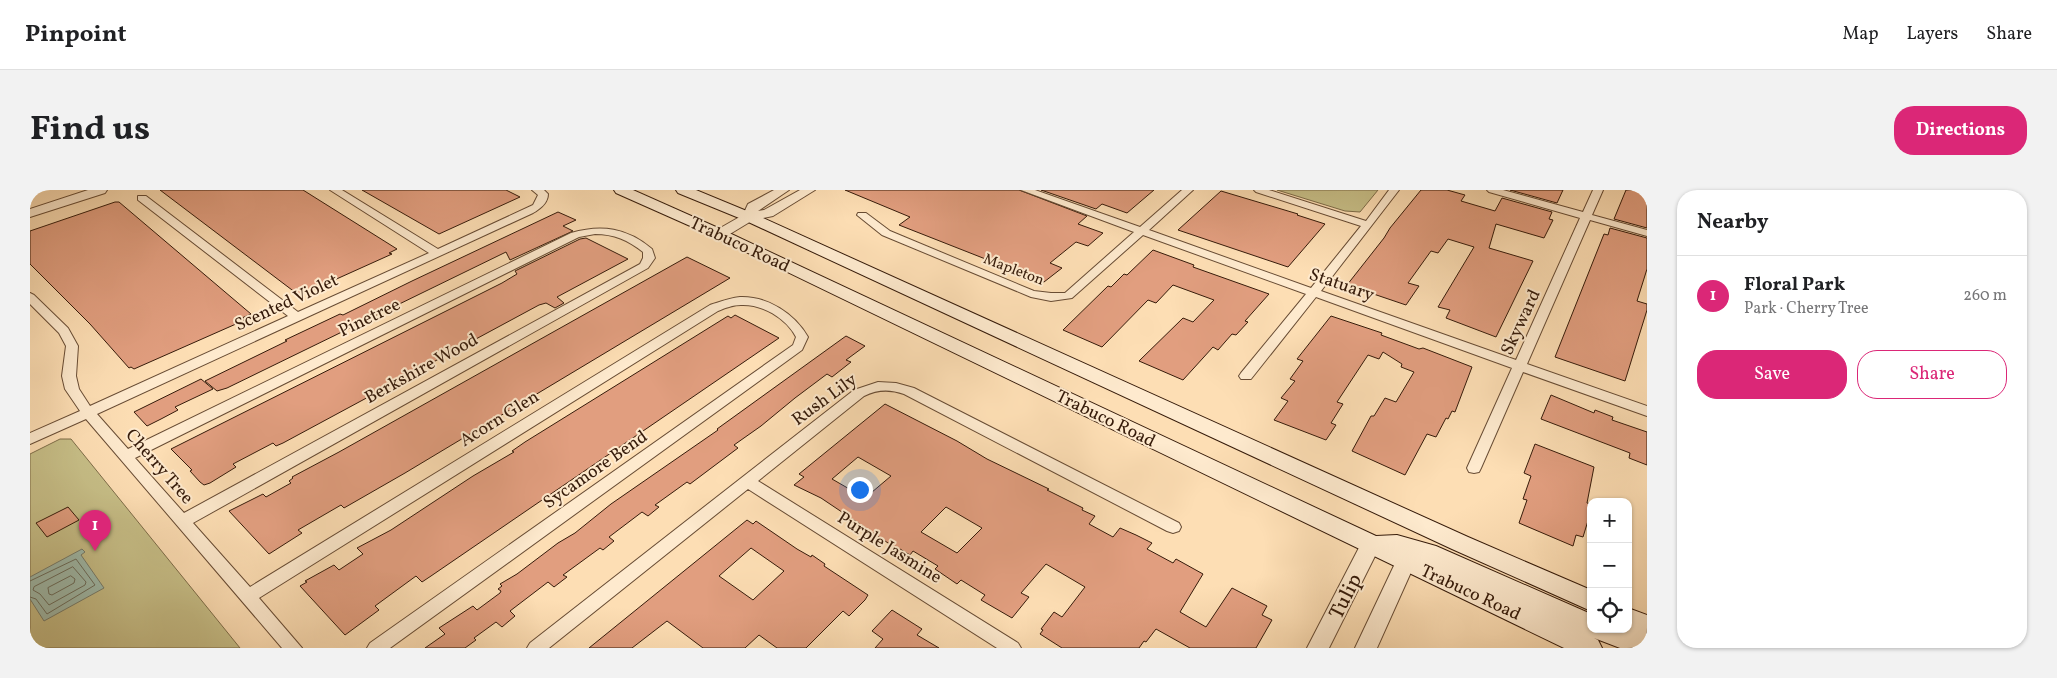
<!DOCTYPE html>
<meta charset="utf-8">
<style>
:root{--surface:#fff;--page:#f2f2f2;--text:#202124;--muted:#757577;--line:#e0e0e0;--accent:#db2777}
body{margin:0;font-family:Vollkorn,serif;background:var(--page);color:var(--text)}
.controls{position:absolute;right:15px;bottom:15px;display:grid;overflow:hidden;border-radius:10px;box-shadow:0 1px 4px #0004}
.controls button{width:45px;height:45px;display:grid;place-items:center;padding:0;border:0;border-bottom:1px solid var(--line);background:var(--surface);color:var(--text);font:25px sans-serif}
.you{position:absolute;left:829px;top:299px;width:18px;height:18px;margin:-12px;border:4px solid #fff;border-radius:50%;background:#1a73e8;box-shadow:0 0 0 8px #1a73e833}
.badge{display:grid;place-items:center;width:32px;height:32px;border-radius:50%;background:var(--accent);color:#fff;font-size:16px;font-weight:700}
.pin{position:absolute;translate:-50% -41px;filter:drop-shadow(0 1px 2px #0008)}
.pin::after{content:'';position:absolute;top:26px;width:18px;height:15px;background:inherit;clip-path:polygon(0 0,100% 0,50% 100%)}
.list{margin:0;padding:0;list-style:none}
h2{display:flex;justify-content:space-between;align-items:center;height:65px;margin:0;padding:0 20px;font-size:21px}
h2 small{font-size:16px;font-weight:400;color:var(--muted)}
.list li{display:grid;grid-template-columns:32px 1fr auto;gap:15px;align-items:center;box-sizing:border-box;height:80px;padding:0 20px;border-top:1px solid var(--line)}
.list b{display:block;font-size:19px;white-space:nowrap}
.list p{margin:0;font-size:16px;white-space:nowrap;color:var(--muted)}
.list em{font-size:16px;font-style:normal;color:var(--muted)}
.actions{display:flex;gap:10px;padding:15px 20px}
.actions a{flex:1;padding:11px 0;border:1px solid var(--accent);border-radius:20px;text-align:center;font-size:18px;color:var(--accent)}
.actions .main{background:var(--accent);color:#fff}
.icon{flex:none;width:28px;height:28px;fill:none;stroke:currentColor;stroke-width:2;stroke-linecap:round;stroke-linejoin:round}
.map{position:relative;flex:none;width:1617px;height:458px;overflow:hidden;border-radius:20px}
header{display:flex;align-items:center;gap:30px;box-sizing:border-box;height:70px;padding:0 25px;background:var(--surface);border-bottom:1px solid var(--line)}
header strong{font-size:24px}
nav{display:flex;gap:28px;margin-inline-start:auto;font-size:18px}
.intro{display:flex;align-items:center;justify-content:space-between;box-sizing:border-box;height:120px;padding:0 30px}
h1{margin:0;font-size:35px}
.button{padding:12px 22px;border-radius:20px;background:var(--accent);color:#fff;font-size:18px;font-weight:700}
main{display:flex;gap:30px;padding:0 30px}
aside{flex:1;background:var(--surface);border-radius:20px;box-shadow:0 1px 4px #0004}
.map>svg:first-child{display:block}
.green{fill:#c7bf88;stroke:#7e6d49}
.water{fill:#9fbcad;stroke:#757c6c}
.lines{fill:none;stroke-linecap:round;stroke-linejoin:round}
.shore{stroke:#6a6c5c;stroke-width:1}
.building{fill:#e19e7f;stroke:#361b0a;fill-rule:evenodd}
.minor-casing{stroke:#684c34;stroke-width:2}
.tertiary-casing{stroke:#684c34;stroke-width:2}
.secondary-casing{stroke:#361b0a;stroke-width:2}
.minor{fill:#feeace;fill-rule:evenodd}
.tertiary{fill:#feeace;fill-rule:evenodd}
.secondary{fill:#feeace;fill-rule:evenodd}
.labels{text-anchor:middle;stroke-width:4;stroke-linejoin:round;paint-order:stroke}
.far-street-label{font-size:15px;fill:#361b0a;stroke:#feeace}
.street-label{font-size:18px;fill:#361b0a;stroke:#feeace}
.near-street-label{font-size:21px;fill:#361b0a;stroke:#feeace}
</style>
<header>
<strong>Pinpoint</strong>
<nav><a>Map</a><a>Layers</a><a>Share</a></nav>
</header>
<div class="intro"><h1>Find us</h1><a class="button">Directions</a></div>
<main>
<div class="map">
<svg width="1617" height="458" viewBox="0 0 1617 458">
<rect width="100%" height="100%" fill="#fddeb4"/>
<filter id="stains"><feTurbulence type="fractalNoise" baseFrequency=".004" numOctaves="4"/><feColorMatrix values="0 0 0 0 .2 0 0 0 0 .09 0 0 0 0 .02 0 0 0 .5 -.17"/></filter>
<radialGradient id="worn" r=".72"><stop offset=".6" stop-color="#630" stop-opacity="0"/><stop offset="1" stop-color="#630" stop-opacity=".3"/></radialGradient>
<path class="green" d="M1247 0H1348L1330 22 1315 21Z
M30 249H41L210 458H0V264Z"/>
<path class="water" d="M52 359 55 362 51 365 74 398 14 431 0 409V387Z"/>
<g class="lines">
<path class="shore" d="M43 377 56 392 55 395 19 415 10 404 3 400 4 397Z
M41 386 45 389 44 393 22 405 19 404 18 398Z
M0 391 46 369 65 395 17 424 6 409 0 407"/>
</g>
<path class="building" d="M130 0H273L367 59 359 63 362 64 271 105 266 103Z
M332 0H476L490 7 409 44Z
M815 0H989L1057 26 1048 34 1073 43 1058 56 1046 52 1020 73 1032 78 1014 92 869 35 880 27Z
M1011 0H1124L1097 23 1072 14 1066 19Z
M1391 0H1417L1435 5 1431 11 1465 21 1472 8 1522 22 1519 29 1523 30 1514 48 1466 34 1459 58 1503 71 1466 147 1416 128 1420 120 1408 117 1444 57 1418 49 1408 63 1401 61 1378 93 1389 96 1376 115 1317 95 1354 48 1360 38Z
M1480 0H1533L1527 13Z
M1596 0H1617V38L1584 29Z
M1191 1 1268 24 1267 25 1295 34 1258 77 1148 40Z
M85 12H89L221 124 212 128 215 130 104 179 101 177 99 178 60 134 0 74V41Z
M528 22 546 30 533 36 543 41 480 70 476 62 197 198 187 201 175 191 257 151 255 150 310 124 313 125 382 91Z
M1580 38 1617 48V79L1607 111 1617 114V120L1595 191 1525 167 1574 44 1578 45Z
M556 48 598 69 527 107 534 113 525 118 516 113 509 115 253 253 246 256 243 253 203 274 206 277 180 293 174 295 170 292 160 281 162 280 141 259 472 93 487 84 485 81 550 49Z
M1123 60 1164 75 1163 77 1239 104 1215 131 1218 132 1206 145 1202 144 1188 160 1183 157 1153 190 1109 171 1153 128 1163 132 1184 110 1143 95 1126 113 1118 110 1072 157 1033 140 1078 96 1081 97 1094 84 1097 85Z
M657 67 700 88 375 283 314 318 311 315 268 340 272 343 239 364 199 321 233 304 236 307 261 293 259 291 263 288 262 287 309 262Z
M705 125 749 148 401 386 392 392 386 386 345 416 349 420 315 445 270 396 277 392 275 391 304 375 309 380 333 364 327 358 361 340 443 286 484 262 482 261 495 252 698 126 701 128Z
M1301 126 1352 143 1351 145 1389 159 1393 158 1442 177 1425 222 1422 221 1418 229 1416 228 1406 247 1397 244 1375 285 1322 261 1341 226H1344L1355 208 1366 212 1384 182 1371 177 1372 174 1353 162 1349 169 1338 165 1307 212 1313 214 1301 233 1306 235 1296 250 1244 230 1258 211 1251 208 1265 191 1260 189 1273 171 1267 169Z
M816 146 835 156 816 170 821 172 802 187 797 184 765 208 731 236 704 255 708 258 660 294 657 292 625 315 629 317 618 326 612 322 579 347 584 351 573 360 570 358 533 385 537 387 524 397 518 392 480 421 485 426 472 437 466 432 444 448 446 450 435 458H395L415 444 409 438 443 416 447 420 470 403 471 401 468 399 472 396 470 394 487 384 528 353 545 343 581 314 688 240 687 239Z
M171 189 183 199 145 217 148 220 131 229 117 236 104 222Z
M1521 205 1564 223 1565 220 1583 227 1582 230 1617 242V275L1599 268 1600 263 1511 229Z
M855 214 927 251 957 269 1019 299 1017 300 1053 318 1052 320 1065 326 1059 334 1083 347 1090 338 1106 345 1122 353 1117 359 1143 373 1146 369 1173 384 1150 422 1176 437 1202 398 1237 416 1232 425 1242 430 1226 458H1160L1126 439 1116 452 1114 451 1109 458H1032L1010 444 1013 440 1011 439 1024 422 1032 427 1055 397 1016 374 991 403 999 407 982 428 951 410 955 405 931 390 927 394 905 379 908 376 883 361 880 365 865 356 864 357 791 308 764 295 774 287 769 284ZM828 267 861 286 835 308 802 289ZM916 317 952 338 927 363 891 342Z
M1505 254 1564 277 1557 313 1561 314V321L1553 347 1546 345 1543 356 1489 333 1497 310 1493 309 1501 286 1494 283Z
M38 317 49 330 17 347 6 333Z
M717 330 723 334 726 331 767 359 781 367 782 365 795 374 794 376 838 405 835 410 819 426 813 421 776 458H747L729 445 715 458H673L637 431 602 458H559ZM721 358 754 381 723 410 689 386Z
M862 420 892 439 887 445 909 458H845L853 449 842 441Z"/>
<g class="lines">
<g class="minor-casing">
<path id="minor" d="M300 0H312L408 59 503 15 508 5 502 0H514L518 4C518 13 510 19 503 23L67 224 98 259 541 43C572 34 597 38 622 59L625 68 618 78 163 333 220 397 680 115C689 112 700 108 710 107 738 106 765 124 778 147L772 160 360 458H337L340 453 763 155 766 147C756 128 732 114 711 115 703 115 695 118 688 121L229 408 272 458H252L56 229 0 254V243L50 221 35 199 32 186 36 156 29 143 0 114V103L4 105 38 138 48 156 46 186 49 199 60 216 258 126 108 10V6H116L268 122 399 63ZM565 44C584 44 598 50 613 62V68L610 74 154 323 105 268 549 47Z
M991 0H1005L1110 37 1152 0H1163L1119 40 1281 98 1331 36 1226 2 1224 0H1239L1336 31 1359 0H1369L1291 101 1486 170 1550 28 1459 2 1457 0H1473L1553 22 1563 0H1573L1562 25 1617 40V46L1560 30 1497 174 1617 216V226L1493 182 1451 278 1449 282 1444 283 1439 282 1437 278 1482 178 1286 107 1221 189H1211L1209 186 1211 183 1276 104 1113 45 1042 108 1021 111 1001 107 852 45 827 25 828 23H836L860 41 1004 101 1021 103H1035L1104 42Z
M848 192 866 193 884 198 1149 333 1151 337 1149 341 1143 343 1137 341 874 204C860 199 848 199 834 206L728 291 988 453 991 458H967L718 299 519 458H497L500 453 824 200Z"/>
</g>
<g class="tertiary-casing">
<path id="tertiary" d="M58 0H77L75 3 0 27V19Z
M744 0H759L728 21 734 20 770 0H785L743 26 723 30 695 47H685L683 44 685 41 713 25 718 14Z
M1341 346 1348 348 1351 354 1299 458H1277L1334 348Z
M1376 363 1383 365 1386 371 1347 458H1325L1369 365Z"/>
</g>
<g class="secondary-casing">
<path id="secondary" d="M584 0H603L695 41 1346 346 1367 345 1406 356 1561 424V439H1598V418L1617 425V458H1590L1564 448 1568 450 1572 458H1534L685 47 586 3Z
M646 0H666L724 24 1438 347 1561 400V421L1422 359 714 30 648 3Z"/>
</g>
<use href="#minor" class="minor"/>
<use href="#tertiary" class="tertiary"/>
<use href="#secondary" class="secondary"/>
</g>
<g class="labels">
<g class="far-street-label">
<text transform="translate(984 79) rotate(21)" y="5">Mapleton</text>
</g>
<g class="street-label">
<text transform="translate(710 54) rotate(25)" y="6">Trabuco Road</text>
<text transform="translate(1312 94) rotate(19)" y="6">Statuary</text>
<text transform="translate(256 112) rotate(-25)" y="6">Scented Violet</text>
<text transform="translate(339 127) rotate(-26)" y="6">Pinetree</text>
<text transform="translate(1490 132) rotate(-65)" y="6">Skyward</text>
<text transform="translate(391 178) rotate(-29)" y="6">Berkshire Wood</text>
<text transform="translate(794 209) rotate(-36)" y="6">Rush Lily</text>
<text transform="translate(469 228) rotate(-32)" y="6">Acorn Glen</text>
<text transform="translate(1076 228) rotate(26)" y="6">Trabuco Road</text>
<text transform="translate(130 276) rotate(49)" y="6">Cherry Tree</text>
<text transform="translate(565 279) rotate(-35)" y="6">Sycamore Bend</text>
<text transform="translate(860 357) rotate(32)" y="6">Purple Jasmine</text>
<text transform="translate(1441 402) rotate(25)" y="6">Trabuco Road</text>
</g>
<g class="near-street-label">
<text transform="translate(1315 406) rotate(-63)" y="7">Tulip</text>
</g>
</g>
<rect width="100%" height="100%" filter="url(#stains)"/>
<rect width="100%" height="100%" fill="url(#worn)"/>
</svg>
<div class="controls">
<button>+</button>
<button>−</button>
<button><svg class="icon" aria-label="locate" viewBox="0 0 24 24"><circle cx="12" cy="12" r="6"/><path d="M12 2v4M12 18v4M2 12h4M18 12h4"/></svg></button>
</div>
<div class="you"></div>
<div class="pin badge" style="left:65px;top:361px">1</div>
</div>
<aside>
<h2>Nearby<small></small></h2>
<ul class="list">
<li><span class="badge">1</span><div><b>Floral Park</b><p>Park · Cherry Tree</p></div><em>260 m</em></li>
</ul>
<div class="actions"><a class="main">Save</a><a>Share</a></div>
</aside>
</main>
